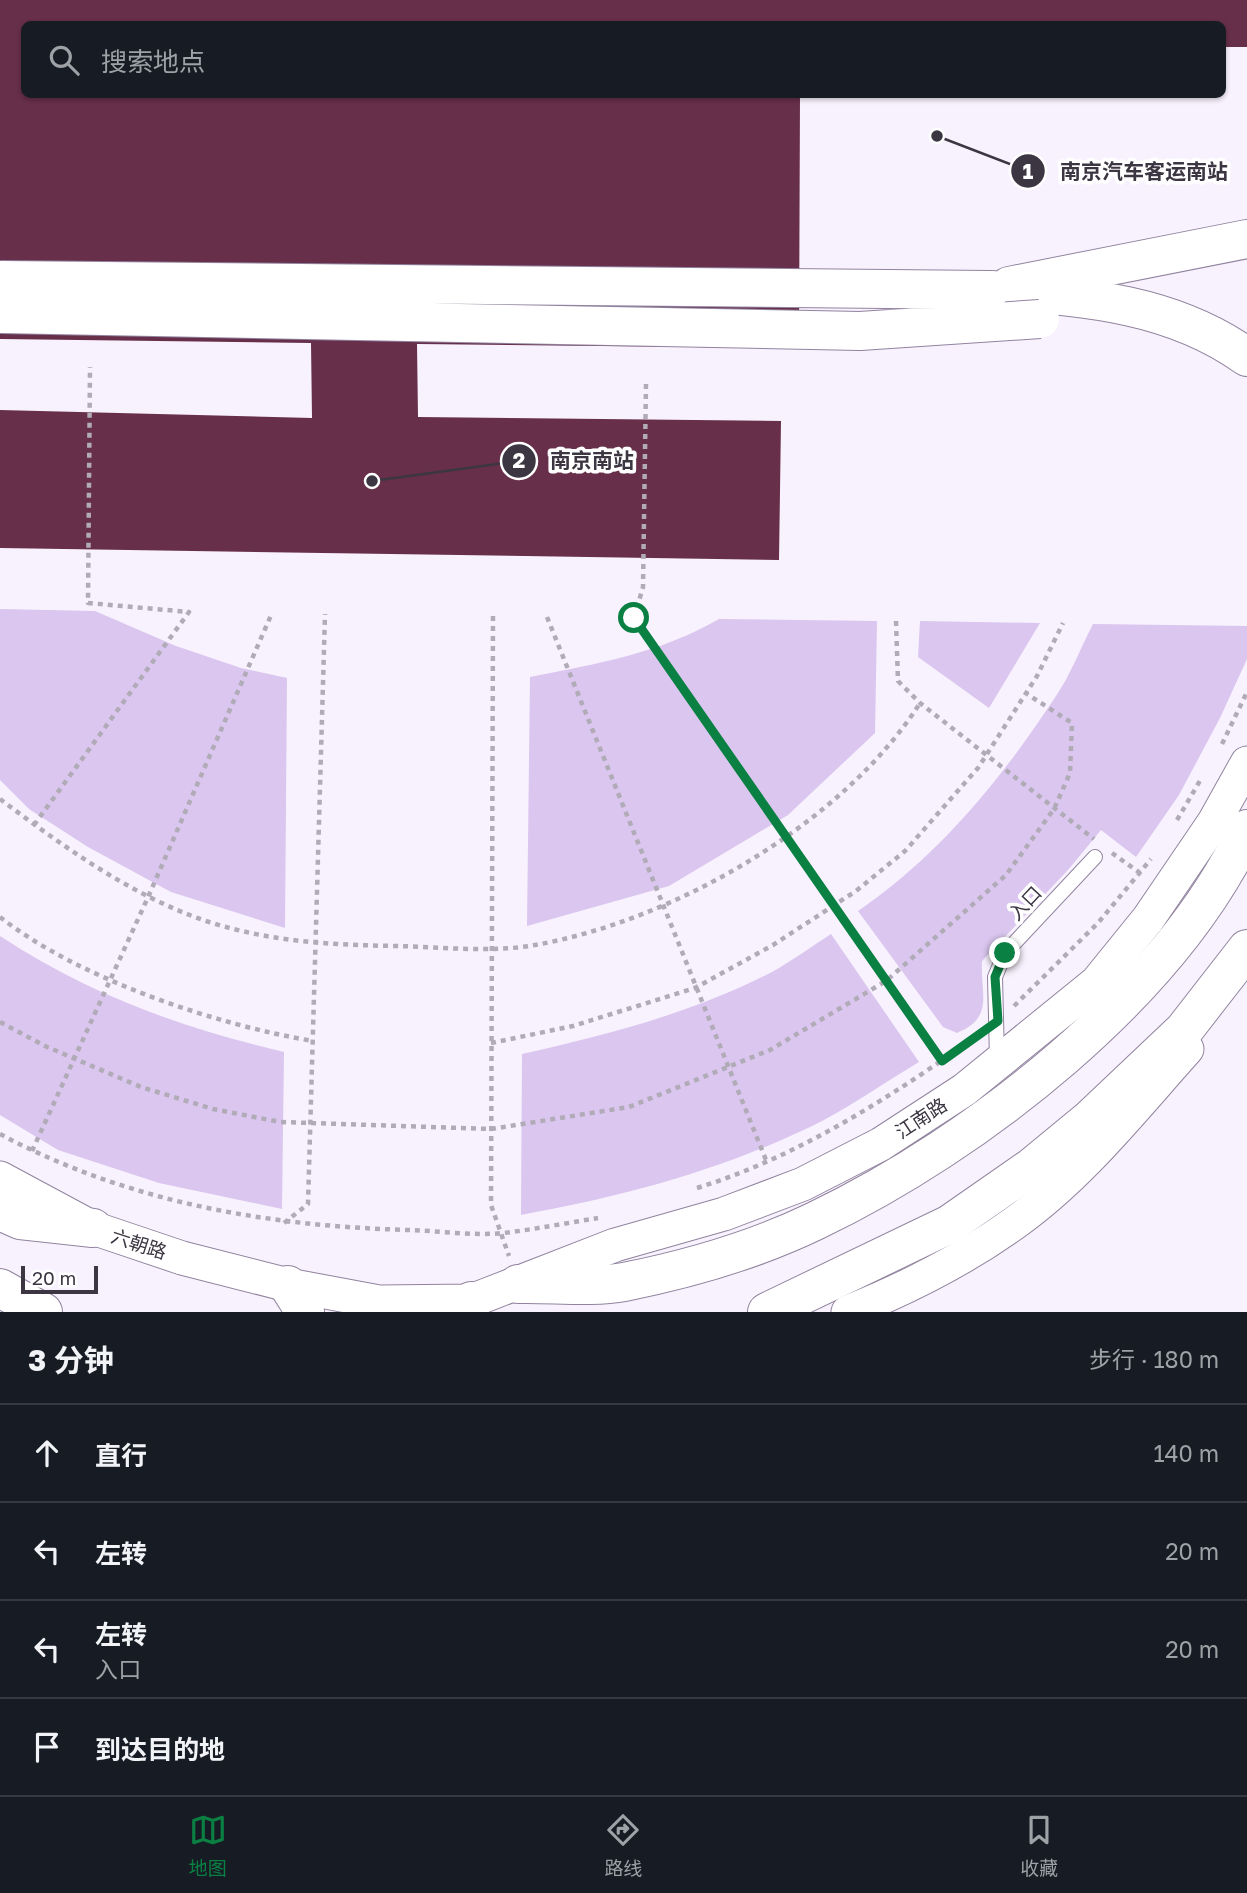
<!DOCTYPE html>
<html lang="zh">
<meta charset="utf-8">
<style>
:root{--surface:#171b24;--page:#242831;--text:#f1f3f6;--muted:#9ea1a6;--line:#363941;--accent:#0b8043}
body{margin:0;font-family:"Golos Text","Noto Sans SC",sans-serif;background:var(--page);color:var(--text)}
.scale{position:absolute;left:21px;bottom:18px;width:77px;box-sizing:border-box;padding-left:7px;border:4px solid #3c3642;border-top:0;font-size:19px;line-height:24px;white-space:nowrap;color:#3c3642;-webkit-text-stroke:5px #fff;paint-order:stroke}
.stop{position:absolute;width:21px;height:21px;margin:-16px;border:5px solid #0b8043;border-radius:50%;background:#fff}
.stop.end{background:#0b8043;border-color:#fff;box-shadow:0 2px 7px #0008}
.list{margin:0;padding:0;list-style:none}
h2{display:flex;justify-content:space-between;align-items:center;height:91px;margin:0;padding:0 28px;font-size:30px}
h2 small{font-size:23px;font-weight:400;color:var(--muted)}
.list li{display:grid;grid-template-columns:46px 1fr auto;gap:21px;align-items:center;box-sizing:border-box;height:98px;padding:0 28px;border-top:2px solid var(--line)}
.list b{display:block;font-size:26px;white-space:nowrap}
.list p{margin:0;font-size:23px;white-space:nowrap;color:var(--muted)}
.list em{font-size:23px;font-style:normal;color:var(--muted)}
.icon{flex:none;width:38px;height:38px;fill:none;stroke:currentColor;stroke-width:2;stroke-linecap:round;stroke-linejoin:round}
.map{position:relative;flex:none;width:1247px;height:1312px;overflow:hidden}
.search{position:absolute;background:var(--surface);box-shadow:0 2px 5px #0004;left:21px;right:21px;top:21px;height:77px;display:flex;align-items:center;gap:18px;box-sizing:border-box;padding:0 24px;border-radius:10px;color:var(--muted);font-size:26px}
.sheet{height:483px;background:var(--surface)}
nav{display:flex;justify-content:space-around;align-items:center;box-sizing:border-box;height:98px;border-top:2px solid var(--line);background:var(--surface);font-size:19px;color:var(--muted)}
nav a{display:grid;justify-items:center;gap:4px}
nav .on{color:var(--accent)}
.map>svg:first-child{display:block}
.green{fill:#dac6ee}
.building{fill:#672f4a}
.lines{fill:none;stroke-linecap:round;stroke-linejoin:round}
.service-casing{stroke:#91839f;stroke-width:16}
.tertiary-casing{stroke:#91839f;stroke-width:35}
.secondary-casing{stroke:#91839f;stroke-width:40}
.motorway-casing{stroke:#91839f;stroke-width:40}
.path{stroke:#b1abb7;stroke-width:4.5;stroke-dasharray:5 5;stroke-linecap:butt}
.service{stroke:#fff;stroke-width:14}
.tertiary{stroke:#fff;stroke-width:33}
.secondary{stroke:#fff;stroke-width:38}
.motorway{stroke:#fff;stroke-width:38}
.secondary-bridge-casing{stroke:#91839f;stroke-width:40;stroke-linecap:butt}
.secondary-bridge{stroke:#fff;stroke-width:38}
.route{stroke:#0b8043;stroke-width:9}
.labels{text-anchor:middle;stroke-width:7;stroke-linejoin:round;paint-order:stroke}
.street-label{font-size:19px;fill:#3c3642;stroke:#fff}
.leader{fill:none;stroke:#3c3642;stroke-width:2.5}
.callout-dot{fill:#3c3642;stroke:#fff;stroke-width:2.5}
.mark-label{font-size:21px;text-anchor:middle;font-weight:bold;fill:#fff}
.callout-label{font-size:21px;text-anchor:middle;font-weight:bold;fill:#3c3642;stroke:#fff;stroke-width:7;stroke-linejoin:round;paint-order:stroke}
</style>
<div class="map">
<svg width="1247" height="1312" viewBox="0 0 1247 1312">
<rect width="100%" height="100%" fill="#f8f2fe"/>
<path class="green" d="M0 609 95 611 176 646 241 668 287 678 285 928 171 892 88 847 29 809 0 780Z
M719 619 877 621 875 733 788 815 669 886 527 926 530 677C599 663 658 654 719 619Z
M920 621 1040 623 989 708 918 657Z
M1093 624 1247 626V659L1220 718 1179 795 1136 857 1101 830 1068 870 982 961C980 994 995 1017 957 1033L943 1027 858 911C940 855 1002 778 1056 696 1071 674 1081 647 1093 624Z
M831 934 919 1062C882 1084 846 1110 808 1128 712 1173 624 1196 521 1215L522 1054C607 1035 695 1012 772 972 792 961 812 946 831 934Z
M0 936C90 995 179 1027 284 1052L282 1209 159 1183 58 1150 0 1115Z"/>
<path class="building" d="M0 0H1247V47H1222V24H24V94H800L799 348 417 344 418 417 781 421 779 560 0 548V410L312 418 311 343 0 339Z"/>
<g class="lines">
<g class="service-casing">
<path id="service" d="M997 1058 995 977 1005 953 1095 857"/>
</g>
<g class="tertiary-casing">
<path id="tertiary" d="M0 1178 93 1228 182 1258 288 1285 379 1302 471 1301 615 1245 724 1214 803 1184 881 1144 964 1090 1097 982 1148 919 1214 822 1247 763
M848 1312C905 1289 963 1260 1013 1224 1080 1177 1133 1109 1187 1049"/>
</g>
<g class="secondary-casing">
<path id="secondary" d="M1009 286 1247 239
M0 1211 20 1220 93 1228
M518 1284C552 1283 591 1288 624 1282 689 1269 755 1250 815 1221 976 1144 1171 993 1247 829
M288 1285 305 1312
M469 1312 471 1301"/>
</g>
<g class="motorway-casing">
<path id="motorway" d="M990 290C1082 297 1170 302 1247 357
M0 1288 43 1312
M767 1312 950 1224 1032 1167 1089 1120 1184 1030 1247 949"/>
</g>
<path class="path" d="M646 384 643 587 634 618 942 1061
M493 616 491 1205 509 1256
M547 617 766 1160
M896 621 898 681 920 703 1094 839
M1222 744 1247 692
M0 799C64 847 133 897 209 922 272 942 332 945 397 946 442 947 491 953 535 945 673 921 844 823 920 703
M1177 820 1201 779
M34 825 189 612 88 603 90 367
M1112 853 1140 873
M0 917C77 978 216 1025 313 1041
M1014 1006 1098 923 1151 859
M0 1022 45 1046 141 1087 213 1109 280 1122 491 1129 629 1107 770 1050 886 981 1006 875 1054 809 1070 773 1072 723 1027 694
M491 1043 573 1026 695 988 773 945 856 891 905 851 978 768 1037 676 1063 623
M0 1134C127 1202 266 1226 409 1230 440 1231 473 1236 504 1233 536 1229 567 1223 598 1218
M32 1151 149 895 272 613
M697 1188C798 1157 892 1096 977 1036
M284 1223 308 1204 325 614"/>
<use href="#service" class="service"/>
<use href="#tertiary" class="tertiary"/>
<use href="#secondary" class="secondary"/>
<use href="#motorway" class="motorway"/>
<g class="secondary-bridge-casing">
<path id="secondary-bridge" d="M0 280 990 290
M0 314 860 331 1040 319"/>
</g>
<use href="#secondary-bridge" class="secondary-bridge"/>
</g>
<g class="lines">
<path class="route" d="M634 618 942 1061 998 1021 995 977 1005 953"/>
</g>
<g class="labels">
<g class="street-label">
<text transform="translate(1025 903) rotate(-47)" y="7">入口</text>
<text transform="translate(921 1118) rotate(-33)" y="7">江南路</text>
<text transform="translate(139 1244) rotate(18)" y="7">六朝路</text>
</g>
</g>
<path class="leader" d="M937 136L1028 171M372 481L519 461"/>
<g class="callout-dot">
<circle cx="937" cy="136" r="7"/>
<circle cx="372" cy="481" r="7"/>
<circle cx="1028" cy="171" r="18"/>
<circle cx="519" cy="461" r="18"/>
</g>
<g class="mark-label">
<text x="1028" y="179">1</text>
<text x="519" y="468">2</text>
</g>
<g class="callout-label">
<text x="1144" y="179">南京汽车客运南站</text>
<text x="592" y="468">南京南站</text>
</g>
</svg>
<div class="scale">20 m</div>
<div class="stop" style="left:634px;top:618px"></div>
<div class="stop end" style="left:1005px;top:953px"></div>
<div class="search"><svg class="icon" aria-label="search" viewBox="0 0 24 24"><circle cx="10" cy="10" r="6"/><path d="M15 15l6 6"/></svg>搜索地点</div>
</div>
<section class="sheet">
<h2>3 分钟<small>步行 · 180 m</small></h2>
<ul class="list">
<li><svg class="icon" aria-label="ahead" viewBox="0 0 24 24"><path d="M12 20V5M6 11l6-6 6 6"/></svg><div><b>直行</b></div><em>140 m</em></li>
<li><svg class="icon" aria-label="left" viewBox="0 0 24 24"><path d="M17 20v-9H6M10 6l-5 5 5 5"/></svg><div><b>左转</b></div><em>20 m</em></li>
<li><svg class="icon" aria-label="left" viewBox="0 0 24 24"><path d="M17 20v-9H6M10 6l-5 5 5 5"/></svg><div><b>左转</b><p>入口</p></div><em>20 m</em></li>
<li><svg class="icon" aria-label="arrive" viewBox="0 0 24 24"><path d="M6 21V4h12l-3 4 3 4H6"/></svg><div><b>到达目的地</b></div></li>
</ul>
</section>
<nav>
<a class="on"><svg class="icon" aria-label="map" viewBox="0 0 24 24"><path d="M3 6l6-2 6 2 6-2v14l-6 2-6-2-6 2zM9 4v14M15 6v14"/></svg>地图</a>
<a><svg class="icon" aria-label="directions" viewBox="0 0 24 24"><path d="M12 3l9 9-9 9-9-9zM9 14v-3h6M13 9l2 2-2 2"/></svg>路线</a>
<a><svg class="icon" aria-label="saved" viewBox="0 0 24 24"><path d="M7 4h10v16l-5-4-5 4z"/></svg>收藏</a>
</nav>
